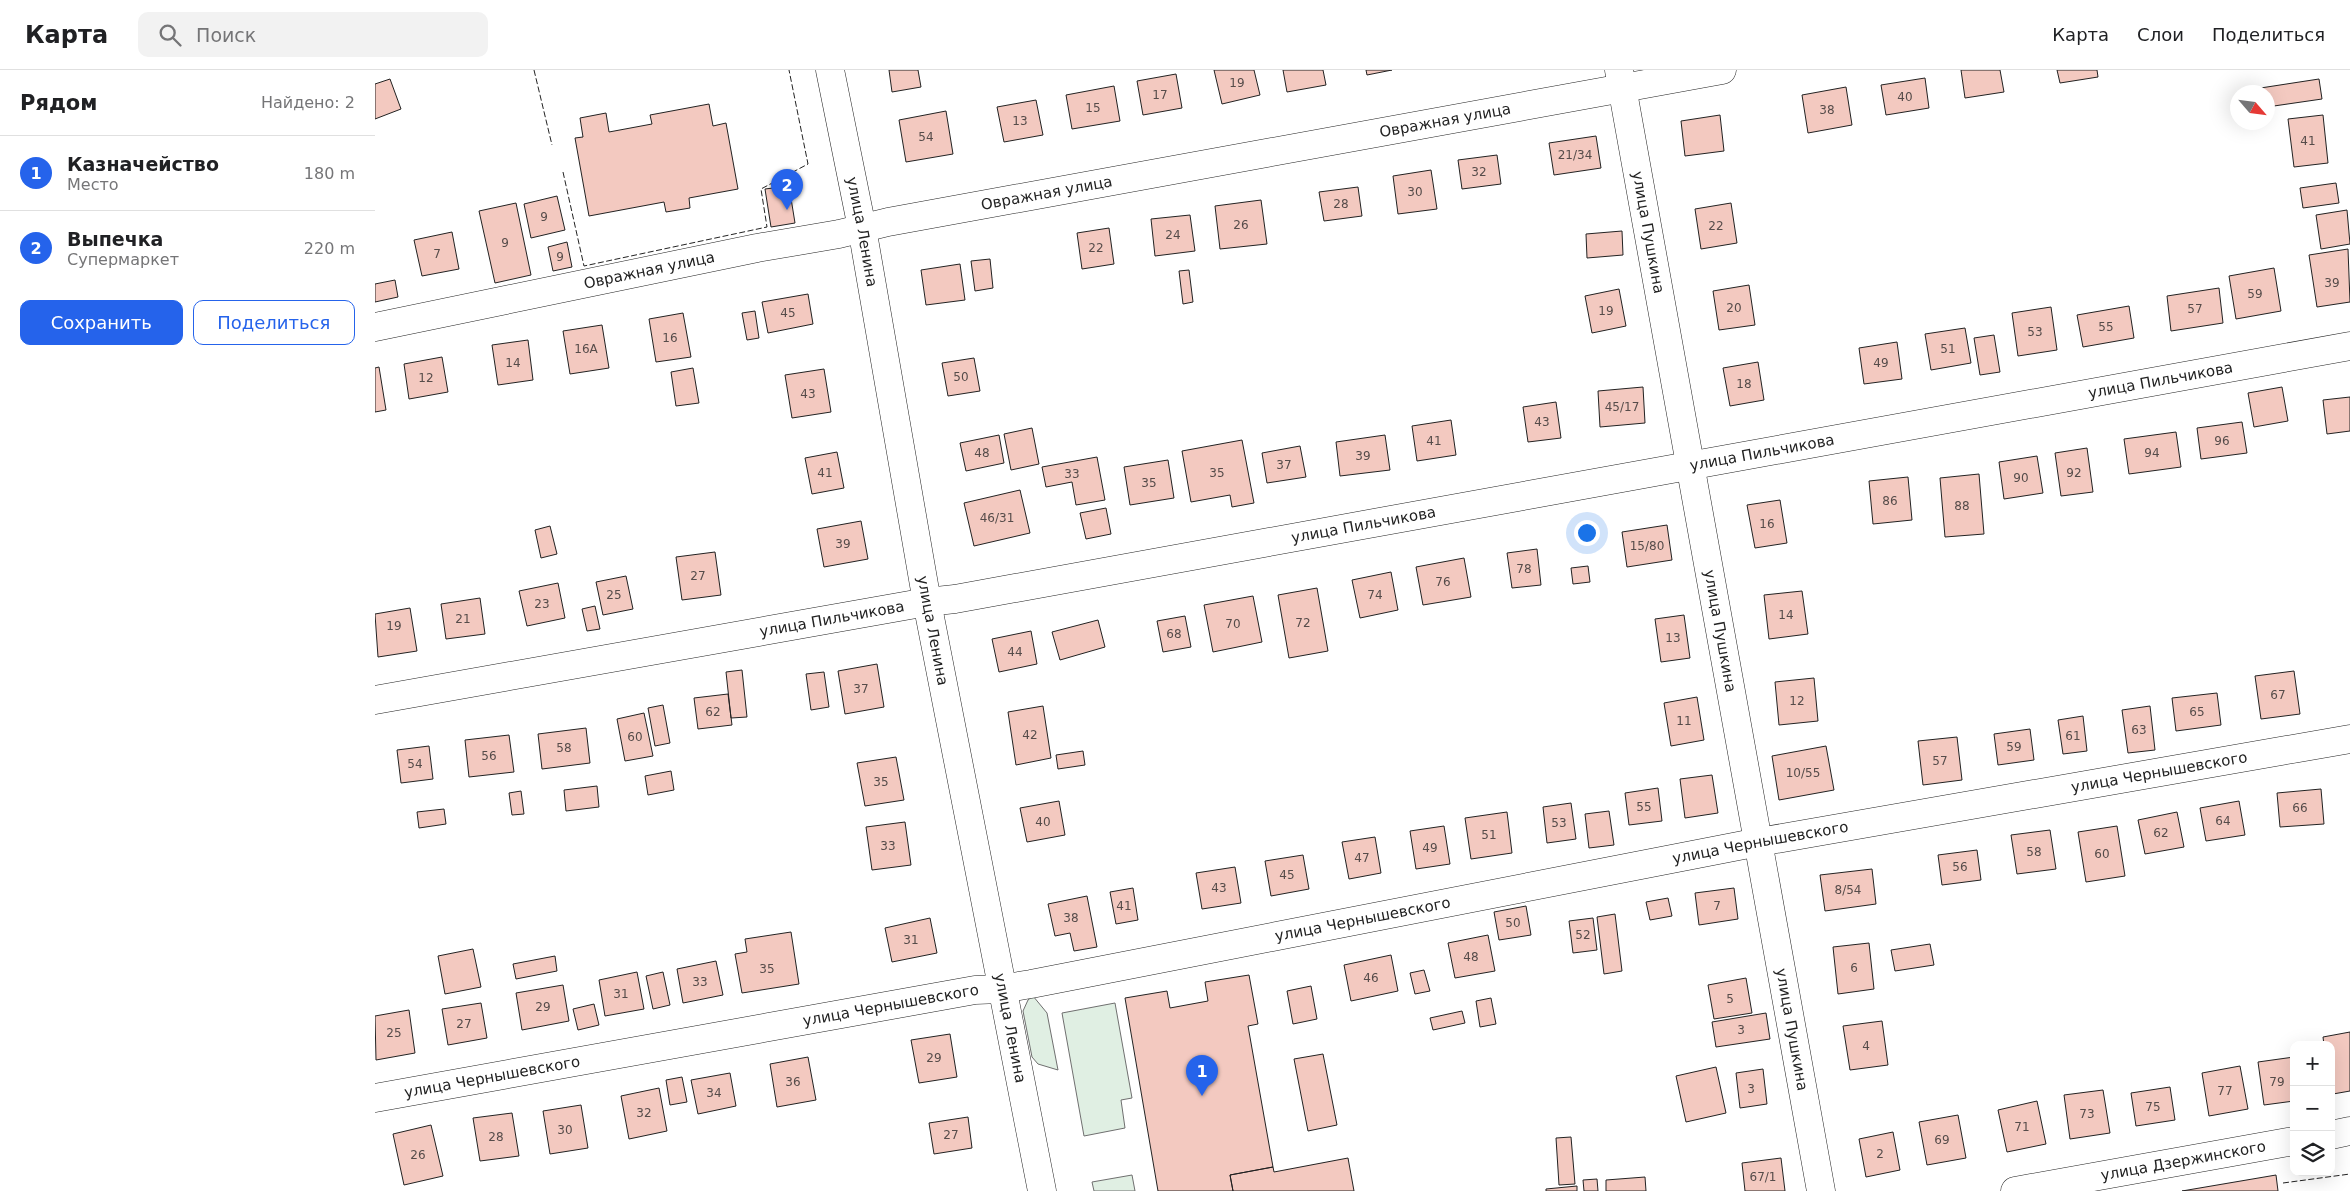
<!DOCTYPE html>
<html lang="ru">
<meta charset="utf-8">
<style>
:root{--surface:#fff;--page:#f2f2f2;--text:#202124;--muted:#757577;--line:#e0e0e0;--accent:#2563eb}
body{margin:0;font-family:"DejaVu Sans",sans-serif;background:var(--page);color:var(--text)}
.controls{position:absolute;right:15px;bottom:15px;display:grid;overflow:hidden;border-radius:10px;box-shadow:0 5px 20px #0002}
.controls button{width:45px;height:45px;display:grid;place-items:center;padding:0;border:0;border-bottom:1px solid var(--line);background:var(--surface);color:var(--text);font:25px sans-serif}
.compass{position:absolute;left:1855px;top:15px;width:45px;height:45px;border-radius:50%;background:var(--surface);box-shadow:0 5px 20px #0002;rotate:118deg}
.you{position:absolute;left:1211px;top:462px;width:18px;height:18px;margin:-12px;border:4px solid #fff;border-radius:50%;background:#1a73e8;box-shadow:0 0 0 8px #1a73e833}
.badge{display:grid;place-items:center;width:32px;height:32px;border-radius:50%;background:var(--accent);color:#fff;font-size:16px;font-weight:700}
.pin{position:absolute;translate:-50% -41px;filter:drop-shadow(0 1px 2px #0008)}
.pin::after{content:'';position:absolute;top:26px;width:18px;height:15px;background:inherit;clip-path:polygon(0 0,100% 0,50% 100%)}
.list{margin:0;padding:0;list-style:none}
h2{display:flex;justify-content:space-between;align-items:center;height:65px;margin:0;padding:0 20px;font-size:21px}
h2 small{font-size:16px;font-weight:400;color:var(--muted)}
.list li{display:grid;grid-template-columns:32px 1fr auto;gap:15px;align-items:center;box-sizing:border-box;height:75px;padding:0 20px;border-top:1px solid var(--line)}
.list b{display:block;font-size:19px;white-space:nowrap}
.list p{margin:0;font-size:16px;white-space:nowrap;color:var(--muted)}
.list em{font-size:16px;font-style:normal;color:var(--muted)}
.actions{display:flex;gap:10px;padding:15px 20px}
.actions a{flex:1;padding:11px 0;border:1px solid var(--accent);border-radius:10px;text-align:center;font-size:18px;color:var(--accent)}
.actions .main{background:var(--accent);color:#fff}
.icon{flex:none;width:28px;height:28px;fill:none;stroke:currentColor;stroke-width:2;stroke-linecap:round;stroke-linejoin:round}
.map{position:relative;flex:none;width:1975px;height:1121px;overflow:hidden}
header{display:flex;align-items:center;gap:30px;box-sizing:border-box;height:70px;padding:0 25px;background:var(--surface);border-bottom:1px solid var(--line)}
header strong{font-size:24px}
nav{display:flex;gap:28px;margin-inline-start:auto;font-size:18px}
.search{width:350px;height:45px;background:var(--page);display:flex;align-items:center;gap:12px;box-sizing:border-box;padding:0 18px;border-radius:10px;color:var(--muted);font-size:19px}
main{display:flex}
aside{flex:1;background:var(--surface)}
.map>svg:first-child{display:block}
.green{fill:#e0efe3;stroke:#6f6f6f}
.building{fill:#f3c9c0;stroke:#222}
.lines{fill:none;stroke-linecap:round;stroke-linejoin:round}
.minor-casing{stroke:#222;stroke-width:29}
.major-casing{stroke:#222;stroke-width:29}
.minor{stroke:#fff;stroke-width:28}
.major{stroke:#fff;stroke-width:28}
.fence{stroke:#222;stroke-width:1;stroke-dasharray:6 2.5;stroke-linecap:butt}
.labels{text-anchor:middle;stroke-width:4;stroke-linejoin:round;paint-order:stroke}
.number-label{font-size:12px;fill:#564c4a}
.street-label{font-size:15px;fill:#222;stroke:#fff}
</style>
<header>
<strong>Карта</strong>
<div class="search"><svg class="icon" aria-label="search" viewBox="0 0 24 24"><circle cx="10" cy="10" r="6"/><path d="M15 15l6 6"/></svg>Поиск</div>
<nav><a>Карта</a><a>Слои</a><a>Поделиться</a></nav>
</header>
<main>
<aside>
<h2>Рядом<small>Найдено: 2</small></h2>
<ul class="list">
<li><span class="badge">1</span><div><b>Казначейство</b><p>Место</p></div><em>180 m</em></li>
<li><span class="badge">2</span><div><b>Выпечка</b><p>Супермаркет</p></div><em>220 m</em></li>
</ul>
<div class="actions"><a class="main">Сохранить</a><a>Поделиться</a></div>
</aside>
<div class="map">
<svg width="1975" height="1121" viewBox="0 0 1975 1121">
<rect width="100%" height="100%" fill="#fff"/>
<path class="green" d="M658 926 672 943 683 1000 663 994 657 987 648 941 653 930Z
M740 933 757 1028 746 1030 750 1058 709 1066 687 943Z
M757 1105 760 1121H719L717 1112Z"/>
<path class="building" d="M514 0H543L546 17 517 22Z
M839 0H879L885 25 847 34Z
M908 0H948L951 15 912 22Z
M991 0H1017L992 5Z
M1586 0H1625L1629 22 1590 28Z
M1682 0H1722L1723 7 1685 13Z
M801 4 807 38 768 45 762 11Z
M1550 8 1554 38 1511 45 1506 15Z
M15 9 26 39 0 49V14Z
M1944 9 1947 29 1892 37V22H1880L1879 19Z
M739 16 745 51 697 59 691 25Z
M1471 17 1477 55 1433 63 1427 25Z
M661 30 668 65 629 72 622 37Z
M334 34 338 56 351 53 363 119 314 128 315 138 291 142 289 132 214 146 200 68 208 67 205 48 231 43 234 62 277 54 275 45Z
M571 41 578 84 531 92 524 50Z
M1345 45 1349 81 1310 86 1306 51Z
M1948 45 1953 93 1919 97 1913 49Z
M1221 66 1226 98 1179 105 1174 73Z
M1122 85 1126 114 1087 119 1083 90Z
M1056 100 1062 139 1023 144 1018 106Z
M1961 113 1964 133 1928 138 1925 118Z
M414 116 420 153 396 157 390 119Z
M983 117 987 146 949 151 944 122Z
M182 126 190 160 156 168 149 134Z
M886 130 892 174 845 179 840 136Z
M141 133 156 205 120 213 104 141Z
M1356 133 1362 173 1326 179 1320 139Z
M1972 140 1975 174 1946 179 1941 145Z
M815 145 820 181 780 186 776 149Z
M734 158 739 194 707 199 702 163Z
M1247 161 1248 185 1212 188 1211 164Z
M77 162 84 199 47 206 39 170Z
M192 172 197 197 178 201 173 177Z
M1973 179 1975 232 1942 237 1934 185Z
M615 189 618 218 600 221 596 191Z
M585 194 590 230 551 235 546 200Z
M1899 198 1906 241 1861 249 1854 206Z
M814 200 818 232 808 234 804 201Z
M20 210 23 227 0 232V214Z
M1374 215 1380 255 1344 260 1338 221Z
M1844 218 1848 253 1796 261 1792 226Z
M1244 219 1251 256 1217 263 1210 226Z
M433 224 438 254 393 263 387 232Z
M1754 236 1759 268 1708 277 1702 245Z
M1676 237 1682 280 1643 286 1637 243Z
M380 241 384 268 372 270 367 243Z
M308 243 316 287 281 292 274 249Z
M227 255 234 298 195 304 188 261Z
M1590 258 1596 293 1556 300 1550 264Z
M1619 265 1625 302 1605 305 1599 268Z
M153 270 158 310 123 315 117 275Z
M1522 272 1527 309 1489 314 1484 278Z
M67 287 73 322 34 329 29 294Z
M599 288 605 321 573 326 567 293Z
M1383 292 1389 330 1355 336 1348 298Z
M4 297 11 340 0 342V298Z
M318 298 324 333 301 336 296 302Z
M449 299 456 342 417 348 410 305Z
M1268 317 1270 353 1225 357 1223 321Z
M1907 317 1913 351 1879 357 1873 323Z
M1975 327V361L1952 364 1948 330Z
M1181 332 1186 368 1153 372 1148 337Z
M1076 350 1081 385 1042 391 1037 356Z
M1867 352 1872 383 1826 389 1822 358Z
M657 358 664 394 636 400 629 364Z
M1801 362 1806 397 1754 404 1749 369Z
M624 365 629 393 591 401 585 373Z
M1010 365 1015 400 965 406 961 372Z
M867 370 879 433 857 437 855 425 816 432 807 381Z
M925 376 931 407 892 413 887 383Z
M1712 378 1718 422 1686 426 1680 383Z
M462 382 469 418 437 424 430 388Z
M1662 386 1668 423 1629 429 1624 392Z
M722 387 730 430 701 435 697 412 671 417 667 397Z
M793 390 799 428 755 435 749 397Z
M1604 404 1609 464 1570 467 1565 408Z
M1533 407 1537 450 1498 454 1494 411Z
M645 420 655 463 599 476 589 433Z
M1405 430 1412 473 1380 478 1372 435Z
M731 438 736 464 711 469 705 443Z
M486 451 493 489 449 497 442 459Z
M1292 455 1297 490 1252 497 1247 462Z
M175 456 182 484 166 488 160 460Z
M1162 479 1166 515 1137 518 1132 483Z
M340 482 346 525 307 530 301 487Z
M1089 488 1096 527 1048 535 1041 497Z
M1213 496 1215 512 1198 514 1196 498Z
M1016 502 1023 540 985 548 977 510Z
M251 506 258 539 228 545 221 512Z
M183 513 190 548 152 556 144 521Z
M942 518 953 581 914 588 903 525Z
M1427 521 1433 564 1394 569 1389 525Z
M878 526 887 572 838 582 829 535Z
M105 528 110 564 71 569 66 534Z
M220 536 225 559 212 561 207 539Z
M35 538 42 581 3 587 0 544Z
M1309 545 1315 588 1286 592 1280 549Z
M810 546 816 577 788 582 782 551Z
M723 550 730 577 685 590 677 562Z
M656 561 662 594 624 602 617 569Z
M502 594 509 637 470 644 463 601Z
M367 600 372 647 356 648 351 602Z
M1919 601 1925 644 1886 649 1880 606Z
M449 602 454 637 436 640 431 604Z
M1439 608 1443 651 1404 655 1400 612Z
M1842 623 1846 655 1801 661 1797 628Z
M353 624 357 655 323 659 319 628Z
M1322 627 1329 670 1296 676 1289 633Z
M288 635 295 673 280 676 273 638Z
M668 636 676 688 641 695 633 642Z
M1775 636 1780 680 1753 683 1747 640Z
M269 643 278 686 250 691 242 649Z
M1708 646 1712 681 1688 684 1683 650Z
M211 658 215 693 167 699 163 664Z
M1655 659 1659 690 1623 695 1619 664Z
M134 665 139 702 94 707 90 670Z
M1582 667 1587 710 1548 715 1543 671Z
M54 676 58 709 26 713 22 680Z
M1451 676 1459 720 1404 730 1397 686Z
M708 681 710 695 683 699 681 685Z
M521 687 529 730 490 736 482 693Z
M296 701 299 720 273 725 270 706Z
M1337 705 1343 743 1310 748 1305 709Z
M222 716 224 737 191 741 189 720Z
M1283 718 1287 751 1254 755 1250 723Z
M1946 719 1949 754 1905 757 1902 723Z
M146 721 149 744 137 745 134 723Z
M684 731 690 765 652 772 645 738Z
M1864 731 1870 765 1831 771 1825 738Z
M1196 733 1201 769 1172 773 1168 737Z
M69 739 71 754 44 758 42 742Z
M1234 741 1239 775 1214 778 1210 744Z
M1132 742 1137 783 1096 789 1090 748Z
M1802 742 1809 777 1770 784 1763 750Z
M530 752 536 795 497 800 491 757Z
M1069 756 1075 794 1041 799 1035 761Z
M1742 756 1750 806 1711 812 1703 762Z
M1675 760 1681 799 1642 804 1636 765Z
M1000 767 1006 803 974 809 967 772Z
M1602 780 1606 810 1567 815 1563 785Z
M928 785 934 819 896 826 890 791Z
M860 797 866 833 827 839 821 803Z
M1497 799 1501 834 1450 841 1445 805Z
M758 818 763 850 741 854 735 822Z
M1359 818 1363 849 1324 855 1320 823Z
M712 826 722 877 699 881 695 863 680 866 673 834Z
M1293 828 1297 846 1275 850 1271 832Z
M1151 836 1156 865 1124 870 1119 842Z
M1240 844 1247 901 1229 904 1222 847Z
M555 848 562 883 517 892 510 858Z
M1218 848 1222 880 1198 883 1194 851Z
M416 862 424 914 367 923 360 884 372 882 370 869Z
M1113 865 1120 901 1080 908 1073 873Z
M1494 873 1499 919 1463 924 1458 877Z
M1555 874 1559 895 1520 901 1516 880Z
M98 879 106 917 70 924 63 886Z
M1016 885 1023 921 976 931 969 895Z
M180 886 182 901 141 909 138 894Z
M341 891 348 925 308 933 302 899Z
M1049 900 1055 921 1040 924 1035 903Z
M262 902 269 939 230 946 224 910Z
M288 902 295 935 278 939 271 906Z
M874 905 883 954 873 956 898 1097 855 1105 858 1121H783L750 928 792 921 795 938 833 931 830 912Z
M1371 908 1377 943 1339 949 1333 915Z
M188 915 194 951 147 960 141 923Z
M936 916 942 949 918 954 912 921Z
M1116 928 1121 954 1105 957 1101 931Z
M106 933 112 968 73 975 67 939Z
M219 934 224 955 203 960 198 939Z
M34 940 40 983 1 990 0 946Z
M1087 941 1090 953 1058 960 1055 948Z
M1391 943 1395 969 1341 977 1337 952Z
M1507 951 1513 995 1475 1000 1468 956Z
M1975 962V1021L1958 1024 1956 975H1949L1948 967Z
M575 964 582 1007 544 1013 536 970Z
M948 984 962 1055 933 1061 919 989Z
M433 987 441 1030 402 1037 395 994Z
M1919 987V1031L1889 1035 1883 992Z
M1865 996 1873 1039 1834 1046 1827 1003Z
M1341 997 1351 1043 1311 1052 1301 1006Z
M1388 999 1392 1034 1365 1038 1361 1003Z
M355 1003 361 1036 323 1044 316 1010Z
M307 1007 312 1032 295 1035 291 1010Z
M1795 1017 1800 1050 1761 1056 1756 1023Z
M284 1018 292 1061 254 1069 246 1026Z
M1728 1020 1735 1063 1695 1069 1689 1025Z
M1662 1031 1671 1074 1632 1082 1623 1040Z
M206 1035 213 1078 175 1084 168 1041Z
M137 1043 144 1086 105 1091 98 1048Z
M1583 1045 1591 1088 1552 1095 1544 1052Z
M593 1047 597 1078 559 1084 554 1053Z
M56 1055 68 1106 29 1115 18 1064Z
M1518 1062 1525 1100 1491 1107 1484 1069Z
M1196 1067 1200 1114 1184 1115 1181 1068Z
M973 1088 979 1121H858L855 1105 898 1097 899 1102Z
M1406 1088 1410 1121H1370L1367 1093Z
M1901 1105 1903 1121H1807Z
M1270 1107 1271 1121H1231V1110Z
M1222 1109 1223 1121H1209L1208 1110Z
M1202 1116V1121H1171V1119Z"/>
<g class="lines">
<g class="minor-casing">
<g id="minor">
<path id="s1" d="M1244 0 1446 1121"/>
<path id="s2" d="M0 257 382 178 464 164 513 152 1347 0"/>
<path id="s3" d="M0 630 552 532 580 529 1975 276"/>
<path id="s4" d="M0 1028 600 920 626 919 656 914 1384 772 1975 669"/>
</g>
</g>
<g class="major-casing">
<g id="major">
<path id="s5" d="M455 0 487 158 552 532 667 1121"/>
<path d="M1956 1065 1975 1061"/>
<path id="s6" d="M1640 1121 1919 1071"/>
</g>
</g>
<use href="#minor" class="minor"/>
<use href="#major" class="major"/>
<path class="fence" d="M159 0 177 75
M188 102 209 196 392 157 386 119 433 94 414 0
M1908 1113 1975 1104"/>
</g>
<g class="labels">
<g class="number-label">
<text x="862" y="17">19</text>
<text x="785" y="29">17</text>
<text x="1530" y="31">40</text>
<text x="718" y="42">15</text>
<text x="1452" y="44">38</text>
<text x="645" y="55">13</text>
<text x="551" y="71">54</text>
<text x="1933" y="75">41</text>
<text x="1200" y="89">21/34</text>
<text x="1104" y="106">32</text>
<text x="1040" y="126">30</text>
<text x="966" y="138">28</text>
<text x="169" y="151">9</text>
<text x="866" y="159">26</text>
<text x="1341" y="160">22</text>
<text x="798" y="169">24</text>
<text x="130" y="177">9</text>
<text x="721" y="182">22</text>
<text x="62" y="188">7</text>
<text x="185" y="191">9</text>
<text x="1957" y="217">39</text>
<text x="1880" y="228">59</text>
<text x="1359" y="242">20</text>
<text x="1820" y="243">57</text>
<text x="1231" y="245">19</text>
<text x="413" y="247">45</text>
<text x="1731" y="261">55</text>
<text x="1660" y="266">53</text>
<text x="295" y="272">16</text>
<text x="211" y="283">16А</text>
<text x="1573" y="283">51</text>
<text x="138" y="297">14</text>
<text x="1506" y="297">49</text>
<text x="586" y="311">50</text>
<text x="51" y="312">12</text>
<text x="1369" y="318">18</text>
<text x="433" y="328">43</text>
<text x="1247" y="341">45/17</text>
<text x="1167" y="356">43</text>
<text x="1059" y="375">41</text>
<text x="1847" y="375">96</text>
<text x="607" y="387">48</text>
<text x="1777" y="387">94</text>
<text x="988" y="390">39</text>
<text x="909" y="399">37</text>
<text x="450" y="407">41</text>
<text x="842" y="407">35</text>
<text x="1699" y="407">92</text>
<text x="697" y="408">33</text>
<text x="1646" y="412">90</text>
<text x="774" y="417">35</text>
<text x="1515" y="435">86</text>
<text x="1587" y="440">88</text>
<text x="622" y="452">46/31</text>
<text x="1392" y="458">16</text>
<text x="468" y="478">39</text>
<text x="1272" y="480">15/80</text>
<text x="1149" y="503">78</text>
<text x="323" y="510">27</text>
<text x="1068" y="516">76</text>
<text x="239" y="529">25</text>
<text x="1000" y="529">74</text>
<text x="167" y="538">23</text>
<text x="1411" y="549">14</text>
<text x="88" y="553">21</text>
<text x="928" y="557">72</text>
<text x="858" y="558">70</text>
<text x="19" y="560">19</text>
<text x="799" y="568">68</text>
<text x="1298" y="572">13</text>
<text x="640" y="586">44</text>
<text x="486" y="623">37</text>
<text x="1903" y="629">67</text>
<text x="1422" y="635">12</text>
<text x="338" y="646">62</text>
<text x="1822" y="646">65</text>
<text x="1309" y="655">11</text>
<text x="1764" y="664">63</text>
<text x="655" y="669">42</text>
<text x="1698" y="670">61</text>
<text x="260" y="671">60</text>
<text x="1639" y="681">59</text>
<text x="189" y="682">58</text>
<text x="114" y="690">56</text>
<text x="1565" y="695">57</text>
<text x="40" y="698">54</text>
<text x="1428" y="707">10/55</text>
<text x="506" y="716">35</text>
<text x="1269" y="741">55</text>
<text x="1925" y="742">66</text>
<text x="1848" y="755">64</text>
<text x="668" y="756">40</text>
<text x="1184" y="757">53</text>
<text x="1786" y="767">62</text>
<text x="1114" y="769">51</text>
<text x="513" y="780">33</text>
<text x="1055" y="782">49</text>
<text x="1659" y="786">58</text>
<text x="1727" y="788">60</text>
<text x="987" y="792">47</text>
<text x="1585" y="801">56</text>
<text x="912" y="809">45</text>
<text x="844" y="822">43</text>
<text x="1473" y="824">8/54</text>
<text x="749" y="840">41</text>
<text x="1342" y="840">7</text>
<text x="696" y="852">38</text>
<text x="1138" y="857">50</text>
<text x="1208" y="869">52</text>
<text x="536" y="874">31</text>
<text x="1096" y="891">48</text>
<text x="1479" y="902">6</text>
<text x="392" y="903">35</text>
<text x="996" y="912">46</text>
<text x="325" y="916">33</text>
<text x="246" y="928">31</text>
<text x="1355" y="933">5</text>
<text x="168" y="941">29</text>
<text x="89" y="958">27</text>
<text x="1366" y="964">3</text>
<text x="19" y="967">25</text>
<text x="1491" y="980">4</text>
<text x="559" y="992">29</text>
<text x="418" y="1016">36</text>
<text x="1902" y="1016">79</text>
<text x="1376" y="1023">3</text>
<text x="1850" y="1025">77</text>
<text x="339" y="1027">34</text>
<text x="1778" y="1041">75</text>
<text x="269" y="1047">32</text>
<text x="1712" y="1048">73</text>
<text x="1647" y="1061">71</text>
<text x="190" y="1064">30</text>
<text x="576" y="1069">27</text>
<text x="121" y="1071">28</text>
<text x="1567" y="1074">69</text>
<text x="1505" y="1088">2</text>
<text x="43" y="1089">26</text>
<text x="1388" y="1111">67/1</text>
</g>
<g class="street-label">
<text dy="5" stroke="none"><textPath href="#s2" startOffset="1090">Овражная улица</textPath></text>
<text dy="5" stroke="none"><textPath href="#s2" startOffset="685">Овражная улица</textPath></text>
<text dy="5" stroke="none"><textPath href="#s5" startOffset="165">улица Ленина</textPath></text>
<text dy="5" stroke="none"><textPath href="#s1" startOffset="165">улица Пушкина</textPath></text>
<text dy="5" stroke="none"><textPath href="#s2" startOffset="280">Овражная улица</textPath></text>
<text dy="5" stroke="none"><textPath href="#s3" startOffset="1814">улица Пильчикова</textPath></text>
<text dy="5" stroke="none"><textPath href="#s3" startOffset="1409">улица Пильчикова</textPath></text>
<text dy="5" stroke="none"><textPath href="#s3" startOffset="1004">улица Пильчикова</textPath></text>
<text dy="5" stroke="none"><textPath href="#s3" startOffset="464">улица Пильчикова</textPath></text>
<text dy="5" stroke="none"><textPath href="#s1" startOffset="570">улица Пушкина</textPath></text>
<text dy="5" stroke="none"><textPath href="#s5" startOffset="570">улица Ленина</textPath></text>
<text dy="5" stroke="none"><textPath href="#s4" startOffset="1814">улица Чернышевского</textPath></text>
<text dy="5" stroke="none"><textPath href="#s4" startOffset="1409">улица Чернышевского</textPath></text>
<text dy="5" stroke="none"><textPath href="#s4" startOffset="1004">улица Чернышевского</textPath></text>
<text dy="5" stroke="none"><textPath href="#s4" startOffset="524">улица Чернышевского</textPath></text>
<text dy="5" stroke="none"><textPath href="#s5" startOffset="975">улица Ленина</textPath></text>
<text dy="5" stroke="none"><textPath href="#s1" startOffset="975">улица Пушкина</textPath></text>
<text dy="5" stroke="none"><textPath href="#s4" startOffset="119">улица Чернышевского</textPath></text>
<text dy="5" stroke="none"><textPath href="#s6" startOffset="171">улица Дзержинского</textPath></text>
</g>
</g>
</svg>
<div class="controls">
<button>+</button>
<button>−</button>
<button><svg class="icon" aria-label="layers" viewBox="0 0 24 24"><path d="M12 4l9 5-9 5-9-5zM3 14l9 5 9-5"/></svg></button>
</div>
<svg class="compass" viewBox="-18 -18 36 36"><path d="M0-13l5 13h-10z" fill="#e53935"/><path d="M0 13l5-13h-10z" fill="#757577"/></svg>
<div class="you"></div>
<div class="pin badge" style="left:827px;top:1026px">1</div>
<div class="pin badge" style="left:412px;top:140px">2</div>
</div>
</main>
